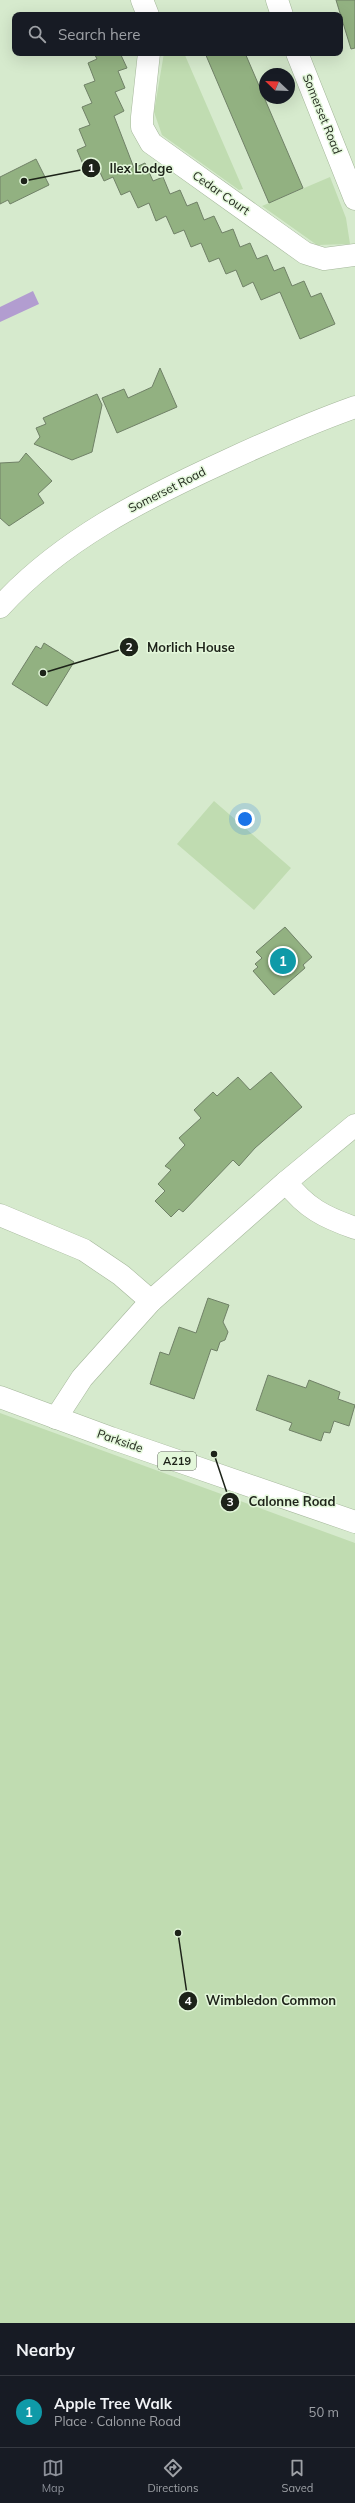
<!DOCTYPE html>
<meta charset="utf-8">
<style>
:root{--surface:#171b24;--page:#20242c;--text:#f1f3f6;--muted:#9ea1a6;--line:#363941;--accent:#8c9099}
body{margin:0;font-family:Mulish,sans-serif;background:var(--page);color:var(--text)}
.compass{position:absolute;left:259px;top:68px;width:36px;height:36px;border-radius:50%;background:var(--surface);box-shadow:0 4px 16px #0002;rotate:293deg}
.you{position:absolute;left:245px;top:819px;width:14px;height:14px;margin:-10px;border:3px solid #fff;border-radius:50%;background:#1a73e8;box-shadow:0 0 0 6px #1a73e833}
.badge{display:grid;place-items:center;width:26px;height:26px;border-radius:50%;background:var(--accent);color:#fff;font-size:13px;font-weight:700}
.pin{position:absolute;translate:-50% -50%;border:2px solid #fff;box-shadow:0 1px 4px #0006}
.list{margin:0;padding:0;list-style:none}
h2{display:flex;justify-content:space-between;align-items:center;height:52px;margin:0;padding:0 16px;font-size:17px}
h2 small{font-size:13px;font-weight:400;color:var(--muted)}
.list li{display:grid;grid-template-columns:26px 1fr auto;gap:12px;align-items:center;box-sizing:border-box;height:72px;padding:0 16px;border-top:1px solid var(--line)}
.list b{display:block;font-size:15px;white-space:nowrap}
.list p{margin:0;font-size:13px;white-space:nowrap;color:var(--muted)}
.list em{font-size:13px;font-style:normal;color:var(--muted)}
.icon{flex:none;width:22px;height:22px;fill:none;stroke:currentColor;stroke-width:2;stroke-linecap:round;stroke-linejoin:round}
.map{position:relative;flex:none;width:355px;height:2323px;overflow:hidden}
.search{position:absolute;background:var(--surface);box-shadow:0 4px 16px #0002;left:12px;right:12px;top:12px;height:44px;display:flex;align-items:center;gap:10px;box-sizing:border-box;padding:0 14px;border-radius:8px;color:var(--muted);font-size:15px}
.sheet{height:124px;background:var(--surface)}
nav{display:flex;justify-content:space-around;align-items:center;box-sizing:border-box;height:56px;border-top:1px solid var(--line);background:var(--surface);font-size:11px;color:var(--muted)}
nav a{display:grid;justify-items:center;gap:2px}
nav .on{color:var(--accent)}
.map>svg:first-child{display:block}
.green{fill:#c0dcb1}
.water{fill:#b29dd0}
.building{fill:#92b181;stroke:#708167}
.lines{fill:none;stroke-linecap:round;stroke-linejoin:round}
.street-casing{stroke:#a5b79b;stroke-width:23}
.secondary-casing{stroke:#a5b79b;stroke-width:23}
.primary-casing{stroke:#a5b79b;stroke-width:23}
.street{stroke:#fff;stroke-width:22}
.secondary{stroke:#fff;stroke-width:22}
.primary{stroke:#fff;stroke-width:22}
.labels{text-anchor:middle;stroke-width:3;stroke-linejoin:round;paint-order:stroke}
.shield{fill:#e3f7da;stroke:#586353;stroke-width:1}
.shield-label{font-size:11px;font-weight:bold;fill:#1d2319}
.street-label{font-size:12px;fill:#1d2319;stroke:#e3f7da}
.leader{fill:none;stroke:#1d2319;stroke-width:1.5}
.callout-dot{fill:#1d2319;stroke:#e3f7da;stroke-width:1.5}
.mark-label{font-size:12px;text-anchor:middle;font-weight:bold;fill:#fff}
.callout-label{font-size:13px;text-anchor:middle;font-weight:bold;fill:#1d2319;stroke:#e3f7da;stroke-width:3;stroke-linejoin:round;paint-order:stroke}
</style>
<div class="map">
<svg width="355" height="2323" viewBox="0 0 355 2323">
<rect width="100%" height="100%" fill="#d6eacd"/>
<path class="green" d="M164 53H184L243 189 239 190 162 135 154 112Z
M330 177 346 218 350 244 317 245 262 206Z
M214 801 291 868 254 910 177 844Z
M0 1413 355 1543V2323H0Z"/>
<path class="water" d="M33 291 39 304 0 322V307Z"/>
<path class="building" d="M336 0H355V48L351 49Z
M94 53H120L127 68 118 71 125 88 115 92 124 111 114 116 134 168 145 163 153 181 163 177 170 194 180 190 187 206 197 202 204 220 214 216 222 233 233 229 240 247 250 243 257 259 267 255 274 271 284 267 292 286 304 281 311 297 321 293 335 324 300 339 280 292 261 300 253 282 243 287 236 270 226 274 219 258 209 262 201 243 191 247 184 230 174 234 166 216 156 221 149 203 138 208 130 191 121 195 113 177 104 181 96 164 85 169 77 150 86 146 79 129 90 125 82 107 92 103 84 85 95 81 88 63 97 59Z
M205 53H245L303 188 269 203Z
M36 159 49 185 10 204 8 200 0 204V177Z
M160 368 177 407 117 433 102 398 124 389 128 398 152 387Z
M97 394 102 405 92 452 72 460 34 444 40 437 36 428 46 424 43 418Z
M26 453 52 481 38 494 44 503 9 526 0 518V463L19 462Z
M44 643 74 662 47 706 12 684 36 646 41 649Z
M285 927 312 957 303 965 305 968 274 995 253 971 258 967 255 964 262 958 256 952Z
M271 1072 302 1107 255 1148 239 1166 233 1160 183 1212 179 1209 171 1217 155 1201 165 1191 158 1184 171 1170 165 1166 185 1145 179 1138 201 1118 194 1110 213 1092 217 1096 238 1077 250 1090Z
M208 1298 229 1305 223 1322 228 1332 225 1340 220 1342 217 1351 211 1349 194 1399 150 1384 160 1352 169 1355 179 1327 196 1333Z
M268 1375 306 1388 309 1380 340 1392 338 1399 355 1405 349 1426 334 1421 330 1433 324 1432 321 1441 289 1430 292 1423 256 1410Z"/>
<g class="lines">
<g class="street-casing">
<path id="street" d="M142 0 148 15
M277 0 282 15
M149 53 142 117V127L151 143 305 253 324 259 355 255
M297 53 355 199
M0 607C61 540 143 499 224 462 267 442 310 423 355 407
M286 1182C306 1208 324 1217 355 1228
M0 1215 84 1250 121 1275 151 1301"/>
</g>
<g class="secondary-casing">
<path id="secondary" d="M56 1418 82 1378 151 1301 286 1182 355 1125"/>
</g>
<g class="primary-casing">
<path id="primary" d="M0 1397 111 1438 355 1522"/>
</g>
<use href="#street" class="street"/>
<use href="#secondary" class="secondary"/>
<use href="#primary" class="primary"/>
</g>
<g class="labels">
<rect class="shield" x="158" y="1452" width="38" height="18" rx="3"/>
<g class="shield-label">
<text x="177" y="1465">A219</text>
</g>
<g class="street-label">
<text transform="translate(322 114) rotate(68)" y="4">Somerset Road</text>
<text transform="translate(221 193) rotate(35)" y="4">Cedar Court</text>
<text transform="translate(167 490) rotate(-27)" y="4">Somerset Road</text>
<text transform="translate(120 1441) rotate(19)" y="4">Parkside</text>
</g>
</g>
<path class="leader" d="M24 181L91 168M43 673L129 647M214 1454L230 1502M178 1933L188 2001"/>
<g class="callout-dot">
<circle cx="24" cy="181" r="4"/>
<circle cx="43" cy="673" r="4"/>
<circle cx="214" cy="1454" r="4"/>
<circle cx="178" cy="1933" r="4"/>
<circle cx="91" cy="168" r="10"/>
<circle cx="129" cy="647" r="10"/>
<circle cx="230" cy="1502" r="10"/>
<circle cx="188" cy="2001" r="10"/>
</g>
<g class="mark-label">
<text x="91" y="172">1</text>
<text x="129" y="651">2</text>
<text x="230" y="1506">3</text>
<text x="188" y="2005">4</text>
</g>
<g class="callout-label">
<text x="141" y="173">Ilex Lodge</text>
<text x="191" y="652">Morlich House</text>
<text x="292" y="1506">Calonne Road</text>
<text x="271" y="2005">Wimbledon Common</text>
</g>
</svg>
<svg class="compass" viewBox="-18 -18 36 36"><path d="M0-13l5 13h-10z" fill="#e53935"/><path d="M0 13l5-13h-10z" fill="#9ea1a6"/></svg>
<div class="you"></div>
<div class="pin badge" style="left:283px;top:961px;background:#0f9aa8">1</div>
<div class="search"><svg class="icon" aria-label="search" viewBox="0 0 24 24"><circle cx="10" cy="10" r="6"/><path d="M15 15l6 6"/></svg>Search here</div>
</div>
<section class="sheet">
<h2>Nearby<small></small></h2>
<ul class="list">
<li><span class="badge" style="background:#0f9aa8">1</span><div><b>Apple Tree Walk</b><p>Place · Calonne Road</p></div><em>50 m</em></li>
</ul>
</section>
<nav>
<a class="on"><svg class="icon" aria-label="map" viewBox="0 0 24 24"><path d="M3 6l6-2 6 2 6-2v14l-6 2-6-2-6 2zM9 4v14M15 6v14"/></svg>Map</a>
<a><svg class="icon" aria-label="directions" viewBox="0 0 24 24"><path d="M12 3l9 9-9 9-9-9zM9 14v-3h6M13 9l2 2-2 2"/></svg>Directions</a>
<a><svg class="icon" aria-label="saved" viewBox="0 0 24 24"><path d="M7 4h10v16l-5-4-5 4z"/></svg>Saved</a>
</nav>
